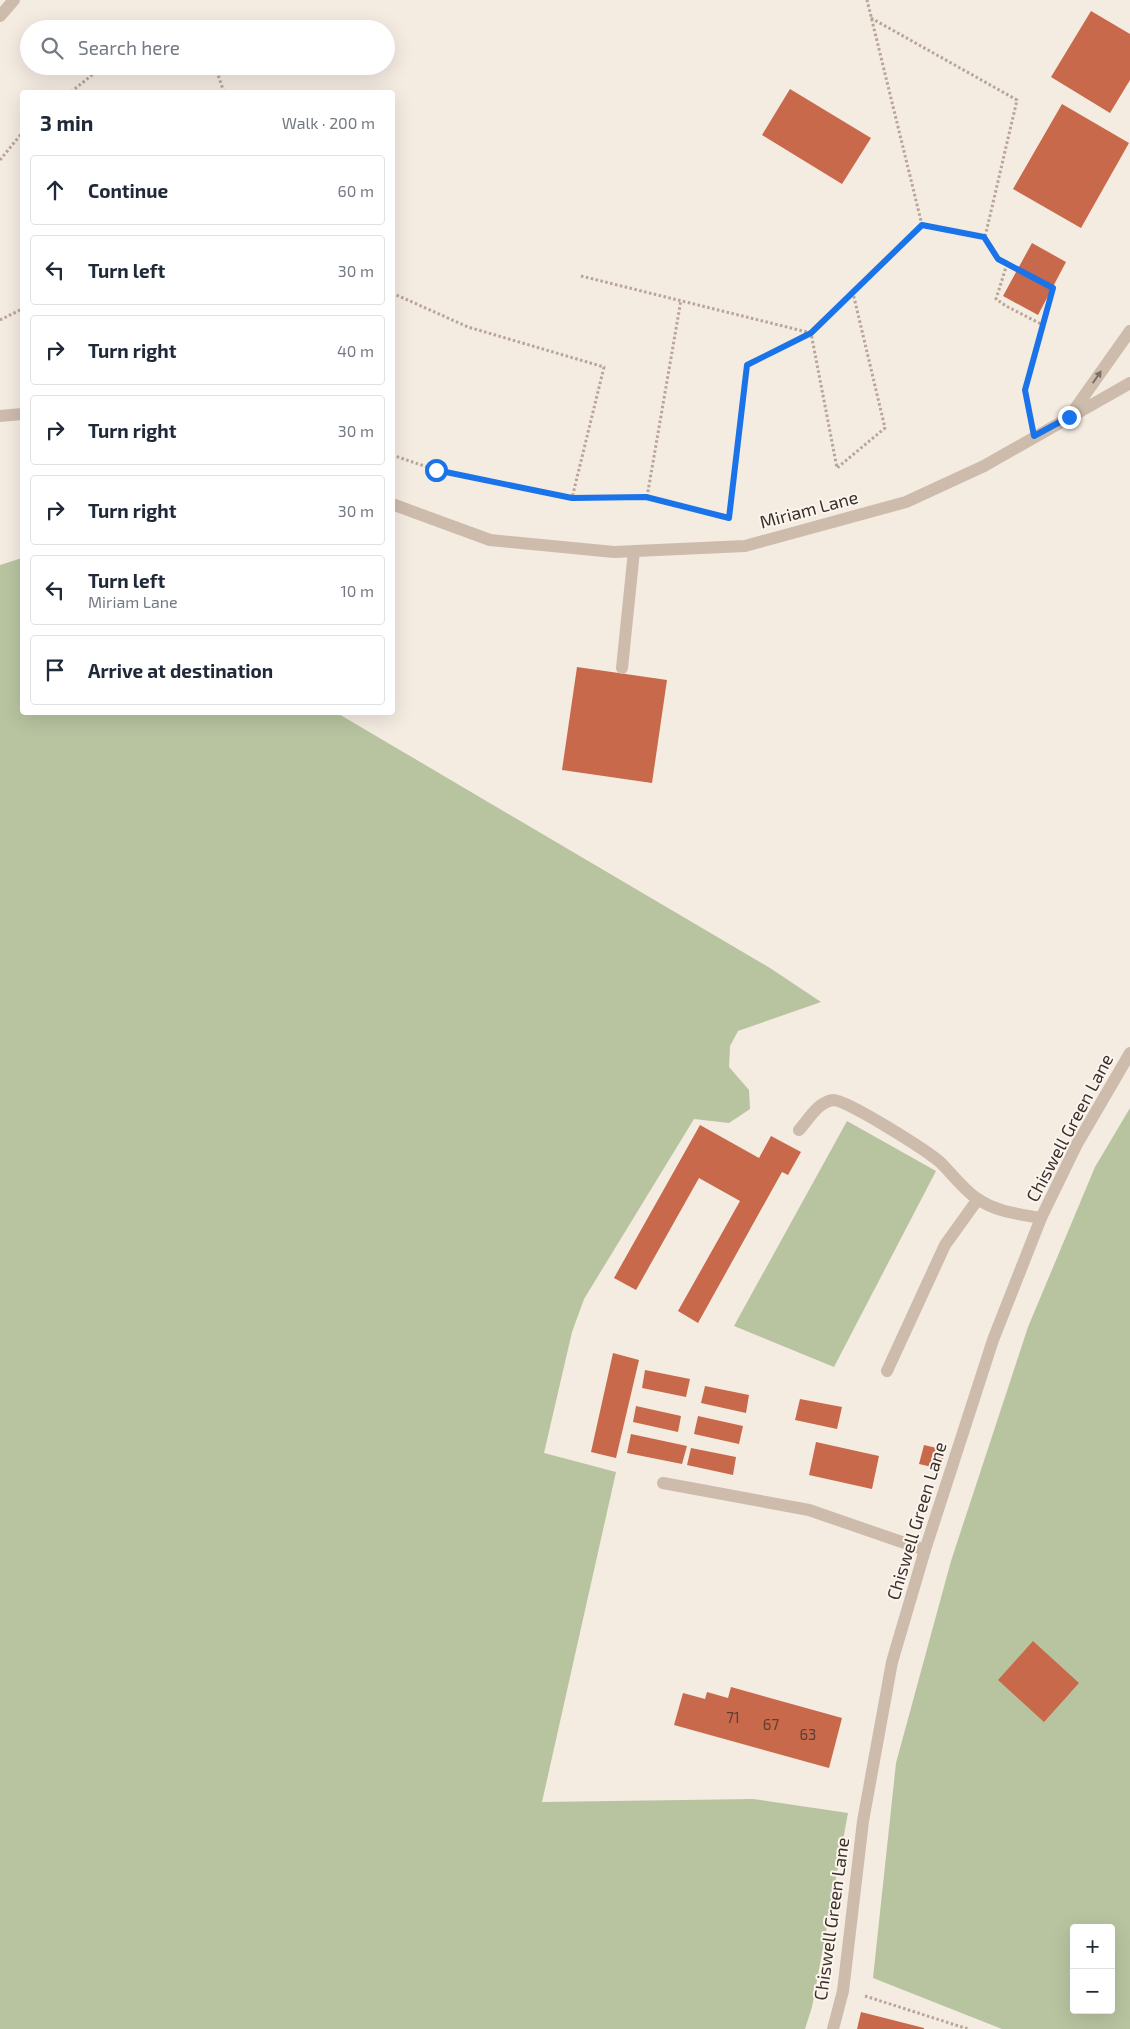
<!DOCTYPE html>
<meta charset="utf-8">
<style>
:root{--surface:#fff;--page:#f2f2f3;--text:#1f2937;--muted:#747a83;--line:#e0e1e3}
body{margin:0;font-family:"Exo 2",sans-serif;background:var(--page);color:var(--text)}
.controls{position:absolute;right:15px;bottom:15px;display:grid;overflow:hidden;border-radius:5px;box-shadow:0 5px 20px #0002}
.controls button{width:45px;height:45px;display:grid;place-items:center;padding:0;border:0;border-bottom:1px solid var(--line);background:var(--surface);color:var(--text);font:25px sans-serif}
.stop{position:absolute;width:15px;height:15px;margin:-11px;border:4px solid #1a73e8;border-radius:50%;background:#fff}
.stop.end{background:#1a73e8;border-color:#fff;box-shadow:0 1px 5px #0008}
.list{margin:0;padding:0;list-style:none}
h2{display:flex;justify-content:space-between;align-items:center;height:65px;margin:0;padding:0 20px;font-size:21px}
h2 small{font-size:16px;font-weight:400;color:var(--muted)}
.list li{display:grid;grid-template-columns:32px 1fr auto;gap:15px;align-items:center;box-sizing:border-box;height:70px;margin:0 10px 10px;padding:0 10px;border:1px solid var(--line);border-radius:5px}
.list b{display:block;font-size:19px;white-space:nowrap}
.list p{margin:0;font-size:16px;white-space:nowrap;color:var(--muted)}
.list em{font-size:16px;font-style:normal;color:var(--muted)}
.icon{flex:none;width:28px;height:28px;fill:none;stroke:currentColor;stroke-width:2;stroke-linecap:round;stroke-linejoin:round}
.map{position:relative;flex:none;width:1130px;height:2029px;overflow:hidden}
.search{position:absolute;background:var(--surface);box-shadow:0 5px 20px #0002;left:20px;top:20px;width:375px;height:55px;display:flex;align-items:center;gap:12px;box-sizing:border-box;padding:0 18px;border-radius:28px;color:var(--muted);font-size:19px}
.panel{position:absolute;background:var(--surface);box-shadow:0 5px 20px #0002;left:20px;top:90px;width:375px;height:625px;border-radius:5px}
.map>svg:first-child{display:block}
.grass{fill:#b8c4a0;fill-rule:evenodd}
.building{fill:#c8694b}
.lines{fill:none;stroke-linecap:round;stroke-linejoin:round}
.path{stroke:#b9a596;stroke-width:3;stroke-dasharray:2.5 2.5;stroke-linecap:butt}
.service{stroke:#cdbbac;stroke-width:12}
.minor{stroke:#cdbbac;stroke-width:12}
.oneway{fill:#7d6f65}
.route{stroke:#1a73e8;stroke-width:6}
.labels{text-anchor:middle;stroke-width:4;stroke-linejoin:round;paint-order:stroke}
.number-label{font-size:15px;fill:#5e3e33}
.street-label{font-size:18px;fill:#3b302b;stroke:#fbf5ee}
</style>
<div class="map">
<svg width="1130" height="2029" viewBox="0 0 1130 2029">
<rect width="100%" height="100%" fill="#f4ebe1"/>
<path class="grass" d="M22 558V712L337 713 770 968 821 1002 738 1031 730 1046 729 1067 749 1090 750 1109 729 1123 694 1119 584 1299 572 1332 544 1453 616 1472 542 1802 753 1799 848 1813 812 2007 805 2029H0V565Z
M1130 1108V2029H1002L873 1978 896 1763 951 1561 1028 1327 1095 1167ZM1074 1928H1111V2010H1074Z
M847 1121 936 1171 834 1367 734 1326Z"/>
<path class="building" d="M1091 11 1130 34V80L1110 113 1051 77Z
M790 89 871 138 842 184 762 135Z
M1062 104 1129 143 1081 228 1013 189Z
M1032 243 1066 262 1038 315 1003 296Z
M577 667 667 680 652 783 562 770Z
M700 1125 759 1158 771 1136 801 1152 788 1175 782 1172 698 1323 678 1311 740 1201 699 1178 636 1290 614 1278Z
M613 1353 639 1360 616 1458 591 1452Z
M645 1370 690 1379 686 1397 642 1388Z
M705 1386 749 1395 746 1413 701 1403Z
M800 1399 842 1407 837 1429 795 1420Z
M636 1406 681 1416 678 1432 633 1422Z
M698 1416 743 1426 739 1444 694 1434Z
M631 1434 687 1446 682 1464 627 1453Z
M816 1442 879 1456 872 1489 809 1475Z
M924 1445 945 1450 941 1469 919 1464Z
M691 1448 736 1457 733 1475 687 1465Z
M1033 1641 1079 1683 1044 1722 998 1680Z
M731 1687 842 1718 829 1768 674 1725 683 1693 705 1699 707 1692 728 1698Z
M861 2012 924 2028V2029H857Z"/>
<g class="lines">
<path class="path" d="M871 18 1017 100 985 237 998 259 1053 288 1025 390 1030 413
M220 66 218 75 224 92
M71 92 103 66
M0 160 22 133
M922 225 985 237
M1007 264 996 299 1006 306 1043 325
M581 276 811 333 837 468 885 428 853 293
M392 293 468 327 604 367 572 498
M0 320 22 309
M392 455 436 470 572 498 647 497 729 518 747 365 811 333 922 225 867 0
M647 497 681 300
M865 1996 968 2029"/>
<path class="service" d="M0 16 14 0
M1072 413 1130 331
M0 416 22 414
M392 504 490 540 614 552 745 546 906 502 984 466 1130 383
M622 668 634 551
M799 1130C809 1119 818 1102 833 1100 846 1099 929 1152 941 1163 953 1175 962 1188 976 1198 996 1212 1019 1214 1041 1218
M887 1371 945 1245 978 1199
M663 1483 809 1510 925 1550"/>
<path class="minor" d="M833 2029 843 1991 863 1821 892 1662 925 1550 993 1340 1041 1218 1077 1144 1130 1053"/>
</g>
<defs><path id="oneway-solid" d="M-6-.8H1V-3.2L6.5 0L1 3.2V.8H-6Z" transform="scale(1.25)"/></defs>
<use class="oneway" href="#oneway-solid" transform="translate(1097 377) rotate(-55)"/>
<g class="lines">
<path class="route" d="M436 470 572 498 646 497 729 518 747 365 811 333 922 225 984 237 998 259 1053 288 1025 390 1034 436 1069 417"/>
</g>
<g class="labels">
<g class="number-label">
<text x="733" y="1723">71</text>
<text x="771" y="1730">67</text>
<text x="808" y="1740">63</text>
</g>
<g class="street-label">
<text transform="translate(809 510) rotate(-15)" y="6">Miriam Lane</text>
<text transform="translate(1070 1128) rotate(-62)" y="6">Chiswell Green Lane</text>
<text transform="translate(917 1521) rotate(-73)" y="6">Chiswell Green Lane</text>
<text transform="translate(832 1919) rotate(-82)" y="6">Chiswell Green Lane</text>
</g>
</g>
</svg>
<div class="controls">
<button>+</button>
<button>−</button>
</div>
<div class="stop" style="left:436px;top:470px"></div>
<div class="stop end" style="left:1069px;top:417px"></div>
<div class="search"><svg class="icon" aria-label="search" viewBox="0 0 24 24"><circle cx="10" cy="10" r="6"/><path d="M15 15l6 6"/></svg>Search here</div>
<section class="panel">
<h2>3 min<small>Walk · 200 m</small></h2>
<ul class="list">
<li><svg class="icon" aria-label="ahead" viewBox="0 0 24 24"><path d="M12 20V5M6 11l6-6 6 6"/></svg><div><b>Continue</b></div><em>60 m</em></li>
<li><svg class="icon" aria-label="left" viewBox="0 0 24 24"><path d="M17 20v-9H6M10 6l-5 5 5 5"/></svg><div><b>Turn left</b></div><em>30 m</em></li>
<li><svg class="icon" aria-label="right" viewBox="0 0 24 24"><path d="M7 20v-9h11M14 6l5 5-5 5"/></svg><div><b>Turn right</b></div><em>40 m</em></li>
<li><svg class="icon" aria-label="right" viewBox="0 0 24 24"><path d="M7 20v-9h11M14 6l5 5-5 5"/></svg><div><b>Turn right</b></div><em>30 m</em></li>
<li><svg class="icon" aria-label="right" viewBox="0 0 24 24"><path d="M7 20v-9h11M14 6l5 5-5 5"/></svg><div><b>Turn right</b></div><em>30 m</em></li>
<li><svg class="icon" aria-label="left" viewBox="0 0 24 24"><path d="M17 20v-9H6M10 6l-5 5 5 5"/></svg><div><b>Turn left</b><p>Miriam Lane</p></div><em>10 m</em></li>
<li><svg class="icon" aria-label="arrive" viewBox="0 0 24 24"><path d="M6 21V4h12l-3 4 3 4H6"/></svg><div><b>Arrive at destination</b></div></li>
</ul>
</section>
</div>
